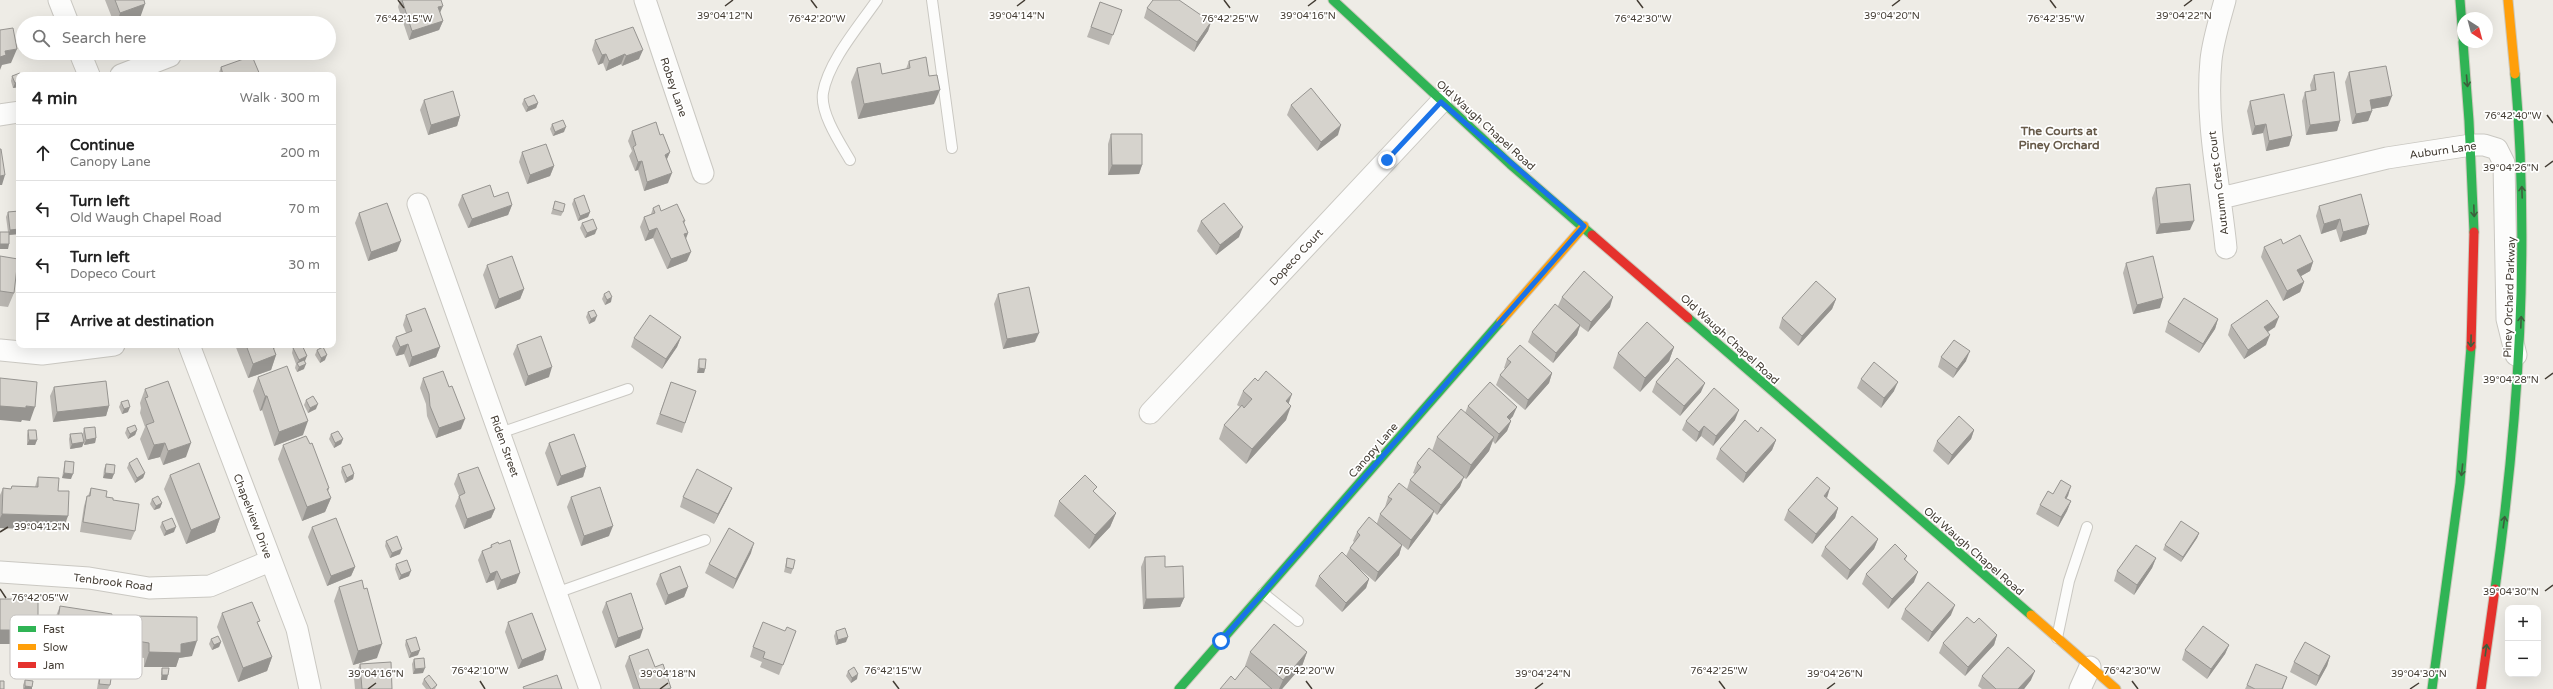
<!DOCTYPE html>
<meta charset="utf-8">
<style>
:root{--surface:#fff;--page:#f6f6f6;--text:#222;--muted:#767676;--line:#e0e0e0}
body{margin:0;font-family:"Varela Round",sans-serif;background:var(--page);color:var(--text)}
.controls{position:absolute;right:12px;bottom:12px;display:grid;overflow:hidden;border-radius:8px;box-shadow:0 4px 16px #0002}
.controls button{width:36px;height:36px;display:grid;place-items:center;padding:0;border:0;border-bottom:1px solid var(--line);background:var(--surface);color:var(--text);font:20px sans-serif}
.compass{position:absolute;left:2457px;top:12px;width:36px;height:36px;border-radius:50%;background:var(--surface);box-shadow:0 4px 16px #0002;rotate:144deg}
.stop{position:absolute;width:12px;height:12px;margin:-9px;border:3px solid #1a73e8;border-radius:50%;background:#fff}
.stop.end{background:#1a73e8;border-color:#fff;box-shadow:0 1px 4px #0008}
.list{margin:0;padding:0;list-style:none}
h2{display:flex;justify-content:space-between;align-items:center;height:52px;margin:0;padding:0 16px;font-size:17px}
h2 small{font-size:13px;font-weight:400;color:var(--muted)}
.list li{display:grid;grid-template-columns:26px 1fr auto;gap:12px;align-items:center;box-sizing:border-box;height:56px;padding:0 16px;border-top:1px solid var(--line)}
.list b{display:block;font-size:15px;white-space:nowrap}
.list p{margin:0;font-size:13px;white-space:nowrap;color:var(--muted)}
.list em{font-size:13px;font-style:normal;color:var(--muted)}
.icon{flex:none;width:22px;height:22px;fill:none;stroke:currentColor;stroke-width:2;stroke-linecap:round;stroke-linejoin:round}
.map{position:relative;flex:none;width:2553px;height:689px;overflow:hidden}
.search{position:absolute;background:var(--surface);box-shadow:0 4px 16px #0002;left:16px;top:16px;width:320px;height:44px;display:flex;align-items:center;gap:10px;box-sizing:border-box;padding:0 14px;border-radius:22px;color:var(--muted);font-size:15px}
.panel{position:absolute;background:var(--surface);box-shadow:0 4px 16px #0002;left:16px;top:72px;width:320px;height:276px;border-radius:8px}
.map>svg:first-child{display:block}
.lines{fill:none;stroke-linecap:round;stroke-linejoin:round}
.lane-casing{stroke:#cac8c2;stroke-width:12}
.street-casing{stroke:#cac8c2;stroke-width:23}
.fast-casing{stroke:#cdc9bd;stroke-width:11}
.slow-casing{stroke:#cdc9bd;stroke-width:11}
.jam-casing{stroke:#cdc9bd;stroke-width:11}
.lane{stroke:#fcfcfb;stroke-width:10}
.street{stroke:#fcfcfb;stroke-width:21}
.fast{stroke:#30b455;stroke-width:9}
.slow{stroke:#ff9f0a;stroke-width:9}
.jam{stroke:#e5322d;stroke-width:9}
.wall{fill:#b8b5b0}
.shaded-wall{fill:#969490}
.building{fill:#d6d3cd;stroke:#969490}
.oneway{stroke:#3d603d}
.route{stroke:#1a73e8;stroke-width:5}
.ticks{fill:none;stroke:#433c33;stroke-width:1.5}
.labels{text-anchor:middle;stroke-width:3.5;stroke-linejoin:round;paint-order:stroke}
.street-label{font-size:11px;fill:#433c33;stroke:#fff}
.neighbourhood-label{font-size:12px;font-weight:bold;fill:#675a49;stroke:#fff}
.key{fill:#fff;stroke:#c7c4c2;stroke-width:1}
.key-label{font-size:11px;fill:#433c33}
.ticks-label{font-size:10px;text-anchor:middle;fill:#433c33;stroke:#fff;stroke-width:3.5;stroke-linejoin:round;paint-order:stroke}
</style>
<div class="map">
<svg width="2553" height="689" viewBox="0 0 2553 689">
<rect width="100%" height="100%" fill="#eeece6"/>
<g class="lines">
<g class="lane-casing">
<path id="lane" d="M932 0 952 148
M850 160C840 143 820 113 823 93 828 62 859 26 877 0
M500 433 628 389
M556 593 705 540
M1263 593 1298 621
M2057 638 2069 581 2087 527"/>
</g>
<g class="street-casing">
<path id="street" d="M59 0 68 23
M645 0 703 173
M2225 0C2220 19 2213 40 2211 60 2205 123 2220 186 2226 248
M80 53 89 75
M121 75 170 56
M0 115 19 112
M2221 198 2387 158 2471 145H2484L2497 149 2504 163 2507 319 2516 355
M418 204 590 689
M189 345 297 629 310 689
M0 350 42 354 114 345
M1150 413 1441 102
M0 572 89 578 149 588 210 586 270 561
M2080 689 2090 667"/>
</g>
<g class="fast-casing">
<path id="fast" d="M1333 0 1510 164 1592 235
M2460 0 2463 38
M2463 42 2469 121 2474 232
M1688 318 2031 615
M2495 589C2519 418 2530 247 2515 74
M1179 689 1501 321
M2432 689 2460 483 2471 347"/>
</g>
<g class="slow-casing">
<path id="slow" d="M2508 0 2515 74
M1501 321 1584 226
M2031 615 2116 689"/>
</g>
<g class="jam-casing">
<path id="jam" d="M1592 235 1688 318
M2471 347 2474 232
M2481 689 2495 589"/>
</g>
<use href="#lane" class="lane"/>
<use href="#street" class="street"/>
<use href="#fast" class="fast"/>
<use href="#slow" class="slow"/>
<use href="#jam" class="jam"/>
</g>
<path class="wall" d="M105 0H144L140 18 127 23H114Z
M400 0H441L440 13 443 21 439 30 409 40 398 7Z
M1100 2 1122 10 1109 45 1087 37Z
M1147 8 1211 22 1208 31 1194 52 1144 18Z
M595 40 639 59 622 66 621 64 606 71 603 63 598 65 592 50Z
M909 61 929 76 934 104 858 119 851 82 857 68 882 74 906 69Z
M221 67 260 75H218Z
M2349 72 2388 106 2371 109 2372 111 2368 121 2352 124 2345 82Z
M19 75V87L13 88 11 81 12 76Z
M2314 75 2340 121 2337 131 2306 135 2302 101 2305 92 2311 91 2310 85Z
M524 99 538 103 536 108 526 112 522 104Z
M424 100 460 116 457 126 428 135 420 110Z
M2250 101 2292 136 2289 146 2266 151 2263 133 2252 135 2247 111Z
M1291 105 1338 135 1317 151 1287 115Z
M552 124 564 132 553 136 550 129Z
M632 131 660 135 670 152 667 159 668 183 644 191 638 170 635 171 629 156 632 151 628 141Z
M1111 134 1142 165 1139 174 1108 175V144Z
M522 152 554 166 550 176 527 184 519 162Z
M2156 188 2190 230 2156 234 2152 198Z
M462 195 494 197 512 205 508 215 468 228 458 205Z
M574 199 590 212 588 217 578 221 572 204Z
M555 201 563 212 561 216 551 214Z
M2319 206 2369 225 2366 234 2340 242 2336 229 2321 234 2316 216Z
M653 208 685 221 684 224 688 233 686 239 687 261 667 269 653 238 645 241 640 227 644 217 651 214Z
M19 211V234L9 235 8 249H0V232H8L6 217 8 212Z
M359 213 397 251 368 261 355 223Z
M1201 221 1239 237 1216 255 1197 231Z
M582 223 595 234 585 238 580 228Z
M2283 244 2313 262 2310 271 2301 276 2304 282 2300 292 2283 301 2261 257 2264 247Z
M0 256 14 293 8 307 0 306Z
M2126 263 2160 308 2133 314 2123 273Z
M487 265 524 289 520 299 495 309 483 275Z
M604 294 611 302 605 305 602 299Z
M998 294 1035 342 1003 349 994 304Z
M1562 297 1610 307 1588 332 1580 326 1577 335 1553 363 1528 342 1532 332 1558 306Z
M1836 299 1832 309 1798 346 1779 328 1782 318Z
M588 312 595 321 589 324 586 317Z
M406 315 440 347 436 357 409 367 404 354 396 356 392 346 396 337 406 333 403 325Z
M2218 319 2215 329 2199 353 2165 332 2168 322Z
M2231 325 2275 327 2268 332 2266 345 2244 359 2228 335Z
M681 337 677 347 662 369 631 347 634 338Z
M235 345H275V346L274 350 276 355 271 370 248 378Z
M517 345 549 377 525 386 513 354Z
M1674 347 1669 361 1640 392 1613 368 1618 353Z
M293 348 305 361H304V369L297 372 295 368 296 364 292 353Z
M317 350 325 360 320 363 315 355Z
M1941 357 1966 361 1953 378 1938 367Z
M699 359 705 369 704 373H697L698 364Z
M1507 359 1552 373 1549 383 1525 410 1496 385 1500 375 1505 369 1504 368Z
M258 377 303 435 274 446 262 410 260 411 253 391Z
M423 378 461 429 436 438 427 416 426 404 420 388Z
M1861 379 1894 391 1881 408 1857 388Z
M1258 381 1289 404 1286 420 1246 464 1219 439 1224 425 1240 407 1237 405 1243 391Z
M671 382 696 391 682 433 656 424Z
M1656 382 1701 392 1680 416 1652 392Z
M54 387 109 406 106 416 53 422 50 396Z
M145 389 186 457 163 465 160 457 148 460 140 439 145 427 140 413 141 408 140 403Z
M306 400 316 409 308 413 304 405Z
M121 402 128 412 122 414 119 407Z
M1468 406 1513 416 1510 420 1511 421 1507 431 1495 444 1493 441 1489 451 1466 479 1463 477 1460 487 1437 515 1434 512 1430 521 1408 550 1402 545 1399 555 1375 582 1360 569 1369 579 1366 588 1342 612 1315 586 1319 576 1346 556 1350 548 1354 542 1353 541 1357 532 1377 523 1380 514 1385 507 1388 497 1407 489 1410 480 1415 474 1413 473 1417 463 1432 451 1437 437 1465 413Z
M1735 420 1713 446 1701 436 1696 442 1682 430 1686 421Z
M84 428 96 438 95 443 84 445 83 433Z
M127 428 137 430 135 435 128 439 125 433Z
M28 430 37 440 35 445H27V435Z
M1974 430 1971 439 1948 465 1933 451 1937 441Z
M1758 432 1776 440 1772 450 1743 483 1716 459 1720 449Z
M70 434 84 442 82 447 70 449 69 439Z
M331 434 343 439 341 444 334 448 329 439Z
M549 443 586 467 583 477 557 486 545 453Z
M283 445 328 492 331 498 325 512 302 521 278 459Z
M65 461 71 479 62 478 64 466Z
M129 463 145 473 143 478 135 483 127 468Z
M106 464 112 479 103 478 104 469Z
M342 467 354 474 353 479 345 483 341 472Z
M458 474 495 509 491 518 464 529 455 506 459 496 454 484Z
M170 475 220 518 215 532 186 544 164 489Z
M38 477 58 491 63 530 0 528V495L3 488 11 489 12 486 35 487Z
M2071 486 2066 499 2071 501 2067 511 2058 527 2036 514 2040 505 2053 494Z
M91 488 106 497 113 500 135 531 131 540 80 532 84 506 87 496H88Z
M732 488 728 497 714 524 680 507 683 497Z
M1095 493 1116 513 1110 527 1089 549 1054 516 1059 501Z
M571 497 609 536 581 546 567 507Z
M1826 498 1838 508 1835 518 1812 544 1784 520 1788 510Z
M152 499 162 503 160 508 154 510 150 504Z
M162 522 174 532 164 536 160 527Z
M312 527 355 567 351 576 327 586 308 537Z
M2199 533 2197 538 2181 562 2163 550 2165 545Z
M1878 539 1874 549 1847 580 1821 556 1825 547Z
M386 541 400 554 390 558 385 546Z
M491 545 516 583 497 590 494 580 486 583 478 560 482 551 490 548Z
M751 553 733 589 705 573 709 564Z
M1907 556 1905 561 1914 582 1888 609 1862 584 1866 574Z
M1145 557 1165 567 1184 598 1180 607 1143 609 1141 567Z
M787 558 793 569 791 574 784 572Z
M2156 558 2152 568 2134 595 2114 581 2117 571Z
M396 564 409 576 399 580 395 569Z
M660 574 688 587 684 597 665 605 656 584Z
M339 587 377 658 353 665 334 601Z
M606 602 640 638 615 648 602 612Z
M60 606 104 650 52 642 56 616Z
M1905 609 1951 615 1928 642 1901 619Z
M222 613 258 625 272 657 267 671 238 682 217 627Z
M132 616 192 656 179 658 176 667H144V658L126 655V630Z
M508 622 546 650 543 660 518 669 505 632Z
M1974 623 1997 635 1994 645 1965 676 1939 653 1943 643Z
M785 631H796L779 675 760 667 762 662 750 657 753 647Z
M836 631 846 642 836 645 834 636Z
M211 639 221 642 219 647 212 650 209 644Z
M406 640 418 655 409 658 405 645Z
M2229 645 2225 654 2207 679 2182 660 2185 650Z
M1250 652H1307L1302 666 1282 689H1220L1235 680 1246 667 1245 666Z
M629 656 655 667 671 688 670 689H633L625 666Z
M2330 656 2327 666 2316 686 2290 672 2294 662Z
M414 659 423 673 413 674 412 664Z
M102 664 110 685 108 689H97L100 669Z
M360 664 392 689H355L354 678Z
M162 668 167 680H161V673Z
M848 671 857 679 851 683 846 676Z
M1982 676 2031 680 2024 689H1982L1978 686Z
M2287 677 2283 689H2245L2247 685Z
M424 679 437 685 435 689H426L422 684Z
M25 680 32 689H23V685Z"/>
<path class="shaded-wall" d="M145 4 140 18 127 23H117L120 13Z
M443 6 439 15 438 7Z
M443 21 439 30 409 40 412 31Z
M1211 22 1208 31 1194 52 1197 42Z
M17 49 11 63 2 65 0 70V57L5 51Z
M643 50 639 59 622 66 626 56Z
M606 54 603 63 598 65 602 55Z
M625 54 621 64 606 71 609 61Z
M19 82V87L13 88 15 83Z
M940 90 934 104 858 119 864 104Z
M2392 96 2388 106 2366 110 2370 100Z
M538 103 536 108 526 112 528 107Z
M2372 111 2368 121 2352 124 2356 114Z
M460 116 457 126 428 135 431 125Z
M2340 121 2337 131 2306 135 2310 125Z
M2266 124 2263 133 2252 135 2255 126Z
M1341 125 1338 135 1317 151 1321 142Z
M566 127 564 132 553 136 555 132Z
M2292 136 2289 146 2266 151 2269 141Z
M670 152 666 161 665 155Z
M642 161 638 170 635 171 638 162Z
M1112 165H1142L1139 174 1108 175Z
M554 166 550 176 527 184 530 175Z
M672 173 668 183 644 191 647 182Z
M5 175 2 185H0V176Z
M512 205 508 215 468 228 472 219Z
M590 212 588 217 578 221 580 216Z
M2340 219 2336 229 2321 234 2324 224Z
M2194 221 2190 230 2156 234 2160 224Z
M2369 225 2366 234 2340 242 2343 232Z
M1243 227 1239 237 1216 255 1220 245Z
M657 228 653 238 645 241 649 231Z
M19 229V234L8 235 10 230Z
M597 229 595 234 585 238 587 233Z
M688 233 684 243V234Z
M401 241 397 251 368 261 371 252Z
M0 244H9L8 249H0Z
M691 252 687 261 667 269 671 259Z
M2313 262 2310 271 2294 280 2297 270Z
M2304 282 2300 292 2283 301 2287 291Z
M524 289 520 299 495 309 499 299Z
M612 297 611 302 605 305 607 300Z
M1613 297 1610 307 1588 332 1591 322Z
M2163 298 2160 308 2133 314 2137 305Z
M1836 299 1832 309 1798 346 1802 336Z
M597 316 595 321 589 324 591 319Z
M2279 317 2275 327 2261 336 2264 327Z
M2218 319 2215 329 2199 353 2203 344Z
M1580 325 1577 335 1553 363 1556 353Z
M1039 333 1035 342 1003 349 1007 339Z
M2270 335 2266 345 2244 359 2248 350Z
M681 337 677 347 662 369 666 359Z
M408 344 404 354 396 356 400 347Z
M275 346 271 357 276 355 271 370 248 378 253 364 273 347Z
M440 347 436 357 409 367 412 357Z
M1674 347 1669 361 1640 392 1645 378Z
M1970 351 1966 361 1953 378 1957 369Z
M327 355 325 360 320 363 321 358Z
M307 356 305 361 297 365 299 360Z
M306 364 304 369 297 372 299 367Z
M552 367 549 377 525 386 528 376Z
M699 368 705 369 704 373H697Z
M1552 373 1549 383 1525 410 1528 400Z
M1898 382 1894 391 1881 408 1884 398Z
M1705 383 1701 392 1680 416 1684 406Z
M1292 394 1287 408 1286 401Z
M265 396H267L262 410 260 411Z
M318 404 316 409 308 413 310 408Z
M0 406H26L35 407 30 421 22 420 21 422 0 420Z
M109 406 106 416 53 422 57 412Z
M1291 406 1286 420 1246 464 1252 449Z
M130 407 128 412 122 414 124 409Z
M1517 407 1513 416 1503 427 1507 417Z
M1739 410 1735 420 1713 446 1716 436Z
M465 419 461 429 436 438 439 428Z
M308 421 303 435 274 446 279 432Z
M1511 421 1507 431 1495 444 1499 434Z
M1704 426 1701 436 1696 442 1699 432Z
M137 430 135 435 128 439 130 434Z
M1974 430 1971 439 1948 465 1952 455Z
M1494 437 1489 451 1466 479 1471 465Z
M96 438 95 443 84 445 86 440Z
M343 439 341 444 334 448 335 443Z
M29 440H37L35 445H27Z
M1776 440 1772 450 1743 483 1746 473Z
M84 442 82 447 70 449 72 444Z
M165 443 160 457 148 460 154 445Z
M191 443 186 457 163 465 168 451Z
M586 467 583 477 557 486 561 476Z
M64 473 73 474 71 479 62 478Z
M105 473 114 474 112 479 103 478Z
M145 473 143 478 135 483 137 478Z
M354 474 353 479 345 483 347 478Z
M1464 477 1460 487 1437 515 1441 505Z
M2071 486 2068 496 2061 507 2065 498Z
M329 488 325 500 331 498 325 512 302 521 307 507 327 489Z
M732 488 728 497 714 524 718 514Z
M1830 488 1827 498 1824 496Z
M2071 501 2067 511 2058 527 2061 517Z
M162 503 160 508 154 510 156 506Z
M1838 508 1835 518 1812 544 1816 534Z
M495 509 491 518 464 529 467 519Z
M1434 511 1430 521 1408 550 1411 540Z
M1116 513 1110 527 1089 549 1095 535Z
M2 514 68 516 63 530 0 528V518Z
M220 518 215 532 186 544 191 530Z
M613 526 609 536 581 546 584 536Z
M176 527 174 532 164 536 166 531Z
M2199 533 2197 538 2181 562 2183 557Z
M1878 539 1874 549 1847 580 1850 570Z
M754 543 751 553 733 589 736 579Z
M1402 545 1399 555 1375 582 1378 572Z
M402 549 400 554 390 558 392 553Z
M2156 558 2152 568 2134 595 2137 585Z
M355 567 351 576 327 586 331 576Z
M411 571 409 576 399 580 401 575Z
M497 571 494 580 486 583 490 574Z
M1918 572 1914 582 1888 609 1892 599Z
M520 573 516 583 497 590 501 580Z
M1369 579 1366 588 1342 612 1346 603Z
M688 587 684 597 665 605 668 595Z
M1184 598 1180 607 1143 609 1146 599Z
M1955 605 1951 615 1928 642 1932 632Z
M643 629 640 638 615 648 618 638Z
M0 630H38L32 644H0Z
M56 633 108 640 104 650 52 642Z
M1997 635 1994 645 1965 676 1968 667Z
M848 637 846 642 836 645 838 640Z
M197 641 192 656 179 658 176 667H144L149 652 181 644Z
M221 642 219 647 212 650 214 645Z
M382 644 377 658 353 665 358 651Z
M2229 645 2225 654 2207 679 2211 669Z
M420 650 418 655 409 658 411 653Z
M546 650 543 660 518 669 522 660Z
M1307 652 1302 666 1282 689H1279L1283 680Z
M2330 656 2327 666 2316 686 2319 676Z
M272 657 267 671 238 682 243 668Z
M425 668 423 673 413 674 415 669Z
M2035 671 2031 680 2024 689H2018Z
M858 674 857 679 851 683 852 678Z
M162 675H168L167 680H161Z
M25 686 32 687V689H24Z"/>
<path class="building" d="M115 0H144L145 4 120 13Z
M402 0H441L443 6 438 7 443 21 412 31Z
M1153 0H1179L1211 22 1197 42 1147 8Z
M1100 2 1122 10 1113 35 1091 27Z
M633 27 643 50 626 56 625 54 609 61 606 54 602 55 595 40Z
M13 28 17 49 5 51 6 55 0 57V30Z
M252 56 260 75H223L221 67Z
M926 57 929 76 937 75 940 90 864 104 857 68 880 63 882 74 910 68 909 61Z
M2386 66 2392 96 2370 100 2372 111 2356 114 2349 72Z
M2334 72 2340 121 2310 125 2305 92 2316 90 2314 75Z
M20 73 21 75H19V82L15 83 12 76Z
M1311 88 1341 125 1321 142 1291 105Z
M453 91 460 116 431 125 424 100Z
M2284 94 2292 136 2269 141 2266 124 2255 126 2250 101Z
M534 95 538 103 528 107 524 99Z
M563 120 566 127 555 132 552 124Z
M656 122 660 135 663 134 670 152 665 155 672 173 647 182 642 161 638 162 633 147 636 145 632 131Z
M1111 134H1142V165H1112Z
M546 144 554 166 530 175 522 152Z
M0 149H1L5 175 0 176Z
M2190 184 2194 221 2160 224 2156 188Z
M490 185 494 197 508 192 512 205 472 219 462 195Z
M2361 194 2369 225 2343 232 2340 219 2324 224 2319 206Z
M584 195 590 212 580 216 574 199Z
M555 201 565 204 563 212 553 209Z
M387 203 401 241 371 252 359 213Z
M1224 203 1243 227 1220 245 1201 221Z
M677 204 685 221H683L688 233 684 234 691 252 671 259 657 228 649 231 644 217 655 213 653 208 659 205 661 211Z
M19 211V229L10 230 8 212Z
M593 219 597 229 587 233 582 223Z
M0 232H9V244H0Z
M2300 235 2313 262 2297 270 2304 282 2287 291 2264 247 2281 239 2283 244Z
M0 256 18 259 14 293 0 291Z
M512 256 524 289 499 299 487 265Z
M2153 256 2163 298 2137 305 2126 263Z
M1584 271 1613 297 1591 322 1562 297Z
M1816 281 1836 299 1802 336 1782 318Z
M1029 287 1039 333 1007 339 998 294Z
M609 291 612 297 607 300 604 294Z
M2184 298 2218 319 2203 344 2168 322Z
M2267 300 2279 317 2264 327 2270 335 2248 350 2231 325Z
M1555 304 1580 325 1556 353 1532 332Z
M425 308 440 347 412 357 408 344 400 347 396 337 412 331 406 315Z
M594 310 597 316 591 319 588 312Z
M650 315 681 337 666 359 634 338Z
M1647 322 1674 347 1645 378 1618 353Z
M541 336 552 367 528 376 517 345Z
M1954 340 1970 351 1957 369 1941 357Z
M246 345H275V346L273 347 276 355 253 364Z
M300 345H302L307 356 299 360 293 348Z
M1520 345 1552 373 1528 400 1500 375 1511 362 1507 359Z
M323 347 327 355 321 358 317 350Z
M1677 358 1705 383 1684 406 1656 382Z
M699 359H706L705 369 699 368Z
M304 360 306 364 299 367 297 363Z
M1874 362 1898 382 1884 398 1861 379Z
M287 366 308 421 279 432 267 396H265L258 377Z
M443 371 449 387 452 386 465 419 439 428 430 406 429 394 423 378Z
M1266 371 1292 394 1286 401 1291 406 1252 449 1224 425 1242 405 1244 408 1252 399 1243 391 1255 378 1258 381Z
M0 378 37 382 35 407 26 406V408L0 406Z
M106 381 109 406 57 412 54 387Z
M168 381 191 443 168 451 165 443 154 445 146 425 154 422 145 398 148 397 145 389Z
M671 382 696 391 685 423 660 414Z
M1490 382 1517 407 1507 417 1511 421 1499 434 1468 406Z
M1714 388 1739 410 1716 436 1704 426 1699 432 1686 421Z
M313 396 318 404 310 408 306 400Z
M128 400 130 407 124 409 121 402Z
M1461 409 1494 437 1471 465 1437 437Z
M1959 416 1974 430 1952 455 1937 441Z
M1745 420 1758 432 1761 427 1776 440 1746 473 1720 449Z
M135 425 137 430 130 434 127 428Z
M95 427 96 438 86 440 84 428Z
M28 430H36L37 440H29Z
M338 431 343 439 335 443 331 434Z
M82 433 84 442 72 444 70 434Z
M574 434 586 467 561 476 549 443Z
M306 436 310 444 312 443 329 488 327 489 331 498 307 507 283 445Z
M1429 448 1464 477 1441 505 1410 480 1421 467 1417 463Z
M137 458 145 473 137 478 129 463Z
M65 461 74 462 73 474 64 473Z
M199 463 220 518 191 530 170 475Z
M106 464 115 465 114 474 105 473Z
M350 464 354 474 347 478 342 467Z
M478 467 495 509 467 519 459 496 465 493 458 474Z
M697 469 732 488 718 514 683 497Z
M1085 475 1097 487 1093 491 1116 513 1095 535 1059 501Z
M38 477 59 478 58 491H69L68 516 2 514 3 488 11 489 12 486 38 487Z
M1817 477 1830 488 1824 496 1838 508 1816 534 1788 510Z
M2061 480 2071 486 2065 498 2071 501 2061 517 2040 505 2048 491 2053 494Z
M1399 483 1434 511 1411 540 1380 514 1392 499 1388 497Z
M600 487 613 526 584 536 571 497Z
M91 488 107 491 106 497 113 498V500L139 504 135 531 83 522 87 496H90Z
M158 496 162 503 156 506 152 499Z
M1852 516 1878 539 1850 570 1825 547Z
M1369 517 1402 545 1378 572 1350 548 1360 535 1357 532Z
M172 518 176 527 166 531 162 522Z
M336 518 355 567 331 576 312 527Z
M2181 521 2199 533 2183 557 2165 545Z
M729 528 754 543 736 579 709 564Z
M397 536 402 549 392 553 386 541Z
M510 540 520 573 501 580 497 571 490 574 482 551 492 547 491 545 498 542 499 544Z
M1895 544 1907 556 1904 559 1918 572 1892 599 1866 574Z
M2136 545 2156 558 2137 585 2117 571Z
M1342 552 1369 579 1346 603 1319 576Z
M1165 556V567L1183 566 1184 598 1146 599 1145 557Z
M787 558 795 560 793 569 786 567Z
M407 560 411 571 401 575 396 564Z
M680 566 688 587 668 595 660 574Z
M362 580 364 589 367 588 382 644 358 651 339 587Z
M1928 582 1955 605 1932 632 1905 609Z
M631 593 643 629 618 638 606 602Z
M0 599H38V630H0Z
M252 602 260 621 257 622 272 657 243 668 222 613Z
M60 606 112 614 108 640 56 633Z
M532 613 546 650 522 660 508 622Z
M132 616 197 617V641L181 644V653L149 652V643L131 640Z
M1967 617 1974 623 1979 618 1997 635 1968 667 1943 643Z
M763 622 785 631 787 627 796 631 783 665 763 658 765 652 753 647Z
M1274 624 1307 652 1283 680 1250 652Z
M2203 626 2229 645 2211 669 2185 650Z
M845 628 848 637 838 640 836 631Z
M218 636 221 642 214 645 211 639Z
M416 637 420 650 411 653 406 640Z
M2305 642 2330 656 2319 676 2294 662Z
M2008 647 2035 671 2018 689H1996L1982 676Z
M648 649 655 667 663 664 671 688 667 689H640L629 656Z
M424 658 425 668 415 669 414 659Z
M391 662 392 689H362L360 664Z
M102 664 113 666 110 685 99 684Z
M2256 664 2287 677 2282 689H2255L2247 685Z
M1246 666 1272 689H1220L1231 676 1235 680Z
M854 667 858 674 852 678 848 671Z
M162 668H169L168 675H162Z
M429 675 437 685 432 689H431L424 679Z
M557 675 562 689H524L523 687Z
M25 680 33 681 32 687 25 686Z
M0 681H4V689H0Z"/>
<defs><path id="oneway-shaft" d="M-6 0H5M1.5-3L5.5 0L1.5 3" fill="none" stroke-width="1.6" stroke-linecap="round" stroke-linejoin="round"/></defs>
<g class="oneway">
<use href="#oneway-shaft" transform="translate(2467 81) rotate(85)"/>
<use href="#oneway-shaft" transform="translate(2522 192) rotate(-92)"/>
<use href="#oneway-shaft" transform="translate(2474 211) rotate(88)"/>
<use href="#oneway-shaft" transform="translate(2521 322) rotate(-88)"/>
<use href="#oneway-shaft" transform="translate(2471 341) rotate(91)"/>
<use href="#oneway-shaft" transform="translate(2462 470) rotate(96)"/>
<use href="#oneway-shaft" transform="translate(2504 522) rotate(-82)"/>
<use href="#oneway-shaft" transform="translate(2486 650) rotate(-82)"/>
</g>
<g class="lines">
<path class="route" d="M1221 641 1584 226 1441 102 1387 160"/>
</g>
<path class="ticks" d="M398 0 404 8M811 0 817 8M1224 0 1230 8M1637 0 1643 8M2050 0 2056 8M725 6 733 0M1017 6 1025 0M1308 6 1316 0M1892 6 1900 0M2184 6 2192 0M2547 115 2553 123M2545 167 2553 161M2545 379 2553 373M0 532 8 527M0 589 6 598M2545 591 2553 585M480 681 485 689M893 681 899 689M1306 681 1312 689M1719 681 1725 689M2132 681 2138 689M368 689 376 683M660 689 668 683M1535 689 1543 683M1827 689 1835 683M2410 689 2419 683"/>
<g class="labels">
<g class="street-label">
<text transform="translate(674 87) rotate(71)" y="4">Robey Lane</text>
<text transform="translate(1486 125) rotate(42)" y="4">Old Waugh Chapel Road</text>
<text transform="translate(2443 150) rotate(-8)" y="4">Auburn Lane</text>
<text transform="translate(2218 183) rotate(-97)" y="4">Autumn Crest Court</text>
<text transform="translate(1296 257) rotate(-47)" y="4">Dopeco Court</text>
<text transform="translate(2509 297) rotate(-88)" y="4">Piney Orchard Parkway</text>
<text transform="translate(1730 339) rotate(42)" y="4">Old Waugh Chapel Road</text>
<text transform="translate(505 446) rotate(70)" y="4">Riden Street</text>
<text transform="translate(1373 450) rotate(-49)" y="4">Canopy Lane</text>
<text transform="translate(253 516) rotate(69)" y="4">Chapelview Drive</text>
<text transform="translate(1974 551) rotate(41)" y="4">Old Waugh Chapel Road</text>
<text transform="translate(113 582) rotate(7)" y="4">Tenbrook Road</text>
</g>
<g class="neighbourhood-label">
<text x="2059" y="135">The Courts at<tspan x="2059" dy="14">Piney Orchard</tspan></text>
</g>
</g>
<rect x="10" y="615" width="132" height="64" rx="6" class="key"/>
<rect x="18" y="626" width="18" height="6" fill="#30b455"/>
<rect x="18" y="644" width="18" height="6" fill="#ff9f0a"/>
<rect x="18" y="662" width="18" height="6" fill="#e5322d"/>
<g class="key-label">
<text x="43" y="633">Fast</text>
<text x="43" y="651">Slow</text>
<text x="43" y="669">Jam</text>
</g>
<g class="ticks-label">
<text x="1017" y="19">39°04'14"N</text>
<text x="1308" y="19">39°04'16"N</text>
<text x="1892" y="19">39°04'20"N</text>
<text x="2184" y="19">39°04'22"N</text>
<text x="725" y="19">39°04'12"N</text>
<text x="404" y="22">76°42'15"W</text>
<text x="817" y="22">76°42'20"W</text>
<text x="1230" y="22">76°42'25"W</text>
<text x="1643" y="22">76°42'30"W</text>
<text x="2056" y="22">76°42'35"W</text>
<text x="2513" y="119">76°42'40"W</text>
<text x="2511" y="171">39°04'26"N</text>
<text x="2511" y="383">39°04'28"N</text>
<text x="42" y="530">39°04'12"N</text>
<text x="2511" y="595">39°04'30"N</text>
<text x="40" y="601">76°42'05"W</text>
<text x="480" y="674">76°42'10"W</text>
<text x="893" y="674">76°42'15"W</text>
<text x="1306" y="674">76°42'20"W</text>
<text x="1719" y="674">76°42'25"W</text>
<text x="2132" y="674">76°42'30"W</text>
<text x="376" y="677">39°04'16"N</text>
<text x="668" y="677">39°04'18"N</text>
<text x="1543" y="677">39°04'24"N</text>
<text x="1835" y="677">39°04'26"N</text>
<text x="2419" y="677">39°04'30"N</text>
</g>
</svg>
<div class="controls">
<button>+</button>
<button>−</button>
</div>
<svg class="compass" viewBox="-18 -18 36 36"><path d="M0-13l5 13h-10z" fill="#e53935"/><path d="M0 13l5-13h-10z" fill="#767676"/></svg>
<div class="stop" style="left:1221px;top:641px"></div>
<div class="stop end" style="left:1387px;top:160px"></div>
<div class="search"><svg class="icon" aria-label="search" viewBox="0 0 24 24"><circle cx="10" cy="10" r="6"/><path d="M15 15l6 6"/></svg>Search here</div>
<section class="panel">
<h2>4 min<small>Walk · 300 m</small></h2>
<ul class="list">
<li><svg class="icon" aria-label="ahead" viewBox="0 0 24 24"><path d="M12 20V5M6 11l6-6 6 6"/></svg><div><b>Continue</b><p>Canopy Lane</p></div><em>200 m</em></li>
<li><svg class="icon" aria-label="left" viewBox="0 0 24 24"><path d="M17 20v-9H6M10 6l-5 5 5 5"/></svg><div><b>Turn left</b><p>Old Waugh Chapel Road</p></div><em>70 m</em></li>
<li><svg class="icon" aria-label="left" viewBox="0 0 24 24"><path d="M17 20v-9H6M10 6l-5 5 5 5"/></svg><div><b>Turn left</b><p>Dopeco Court</p></div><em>30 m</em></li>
<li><svg class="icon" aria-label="arrive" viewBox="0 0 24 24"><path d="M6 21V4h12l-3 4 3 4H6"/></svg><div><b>Arrive at destination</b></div></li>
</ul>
</section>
</div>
